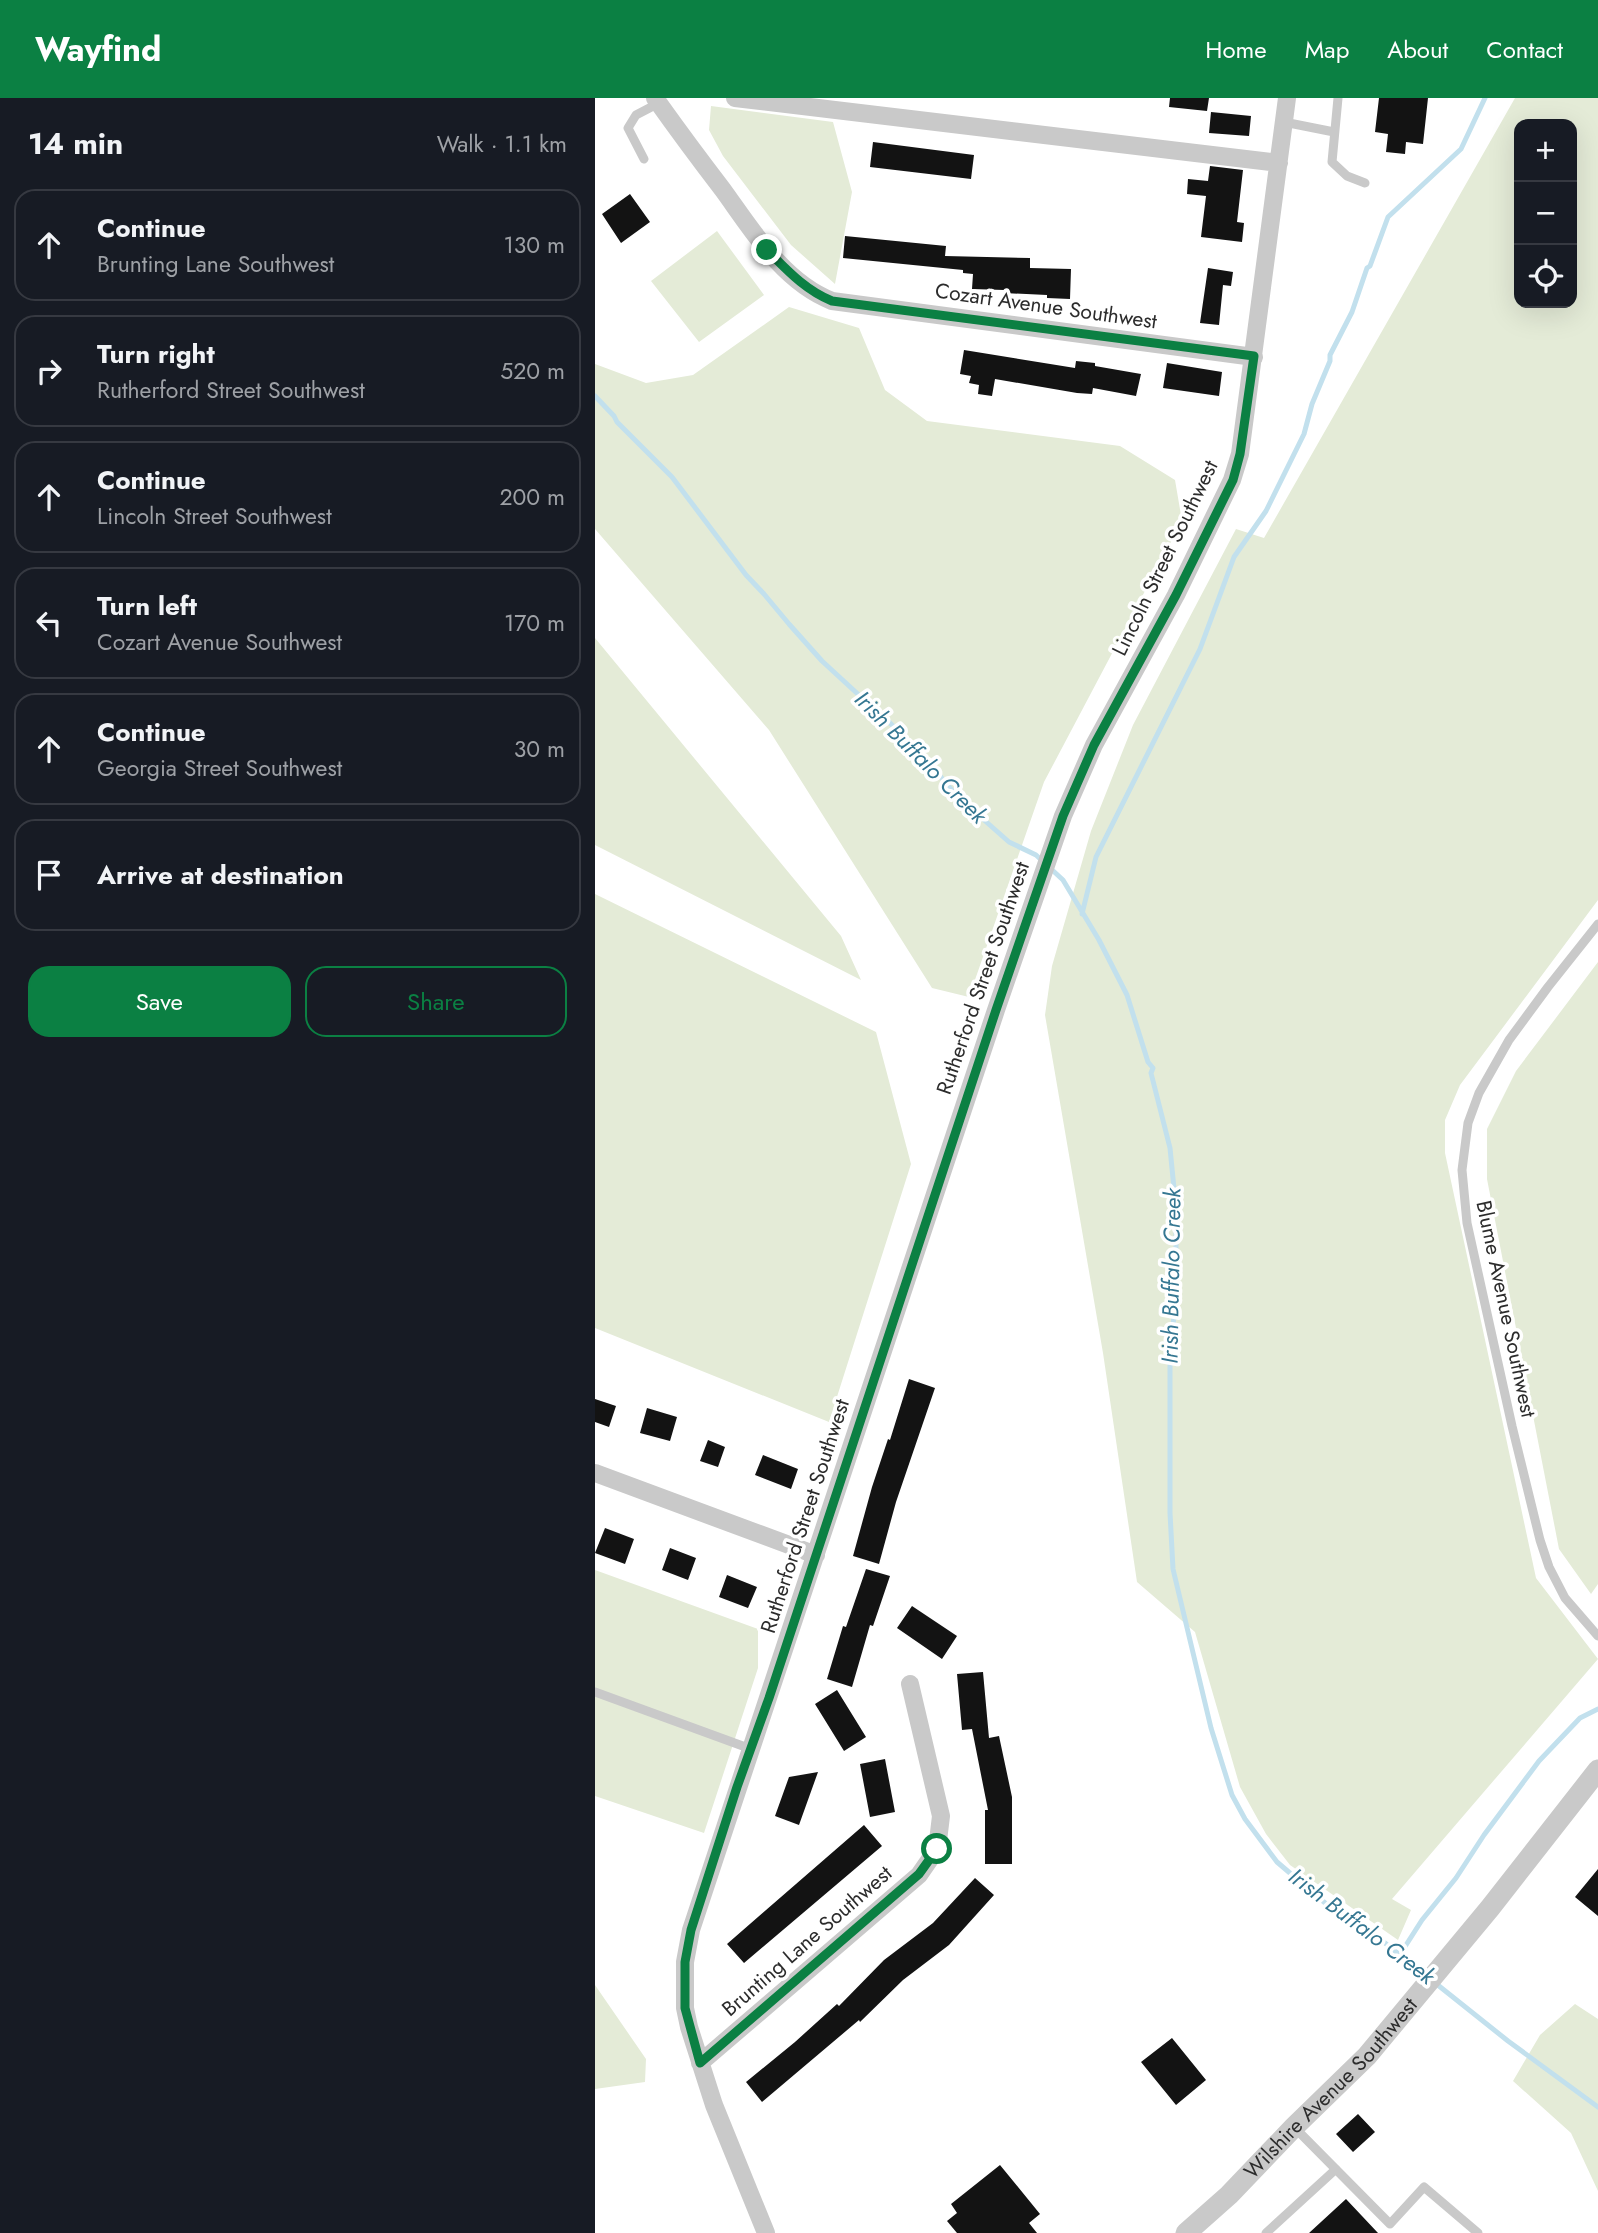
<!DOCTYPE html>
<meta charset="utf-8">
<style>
:root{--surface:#171b24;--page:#242831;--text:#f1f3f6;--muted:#9ea1a6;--line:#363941;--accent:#0b8043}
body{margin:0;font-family:Jost,sans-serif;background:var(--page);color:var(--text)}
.controls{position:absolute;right:21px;top:21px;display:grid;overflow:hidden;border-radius:14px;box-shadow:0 7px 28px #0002}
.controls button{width:63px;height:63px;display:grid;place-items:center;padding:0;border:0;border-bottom:2px solid var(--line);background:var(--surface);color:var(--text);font:35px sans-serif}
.stop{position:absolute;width:21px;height:21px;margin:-16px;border:5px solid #0b8043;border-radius:50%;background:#fff}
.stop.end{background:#0b8043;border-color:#fff;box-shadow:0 2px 7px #0008}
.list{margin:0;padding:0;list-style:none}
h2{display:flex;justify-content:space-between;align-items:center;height:91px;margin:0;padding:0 28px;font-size:30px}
h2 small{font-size:23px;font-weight:400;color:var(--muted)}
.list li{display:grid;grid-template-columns:46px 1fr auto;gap:21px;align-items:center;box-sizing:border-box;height:112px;margin:0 14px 14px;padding:0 14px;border:2px solid var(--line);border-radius:21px}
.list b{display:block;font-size:26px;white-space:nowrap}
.list p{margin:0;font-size:23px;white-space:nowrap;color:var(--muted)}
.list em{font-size:23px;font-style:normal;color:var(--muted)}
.actions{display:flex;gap:14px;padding:21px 28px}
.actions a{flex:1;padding:16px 0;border:2px solid var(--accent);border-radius:21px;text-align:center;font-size:24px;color:var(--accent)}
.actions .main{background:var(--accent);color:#fff}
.icon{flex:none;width:38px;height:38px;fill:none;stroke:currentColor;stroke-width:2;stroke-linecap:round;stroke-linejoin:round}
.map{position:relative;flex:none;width:1003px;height:2135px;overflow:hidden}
header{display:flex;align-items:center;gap:42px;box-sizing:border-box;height:98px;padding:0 35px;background:var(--accent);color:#fff}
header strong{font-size:33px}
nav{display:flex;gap:38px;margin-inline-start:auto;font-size:24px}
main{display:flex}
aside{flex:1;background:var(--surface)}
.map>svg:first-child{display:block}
.green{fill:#e4ebd7;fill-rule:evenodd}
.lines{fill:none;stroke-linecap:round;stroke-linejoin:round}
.stream{stroke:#c2e0ed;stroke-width:5}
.building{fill:#131313}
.service{stroke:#c9c9c9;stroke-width:9}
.minor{stroke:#c9c9c9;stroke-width:18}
.tertiary{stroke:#c9c9c9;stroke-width:21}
.route{stroke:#0b8043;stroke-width:9}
.labels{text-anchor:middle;stroke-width:7;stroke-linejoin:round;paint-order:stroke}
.street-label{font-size:21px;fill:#2c2c2c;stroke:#fff}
.water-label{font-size:23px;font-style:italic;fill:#357792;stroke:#fff}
</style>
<header>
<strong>Wayfind</strong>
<nav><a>Home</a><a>Map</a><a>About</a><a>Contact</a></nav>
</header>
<main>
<aside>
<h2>14 min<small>Walk · 1.1 km</small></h2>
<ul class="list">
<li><svg class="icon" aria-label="ahead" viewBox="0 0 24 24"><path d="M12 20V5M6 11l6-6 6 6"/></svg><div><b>Continue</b><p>Brunting Lane Southwest</p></div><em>130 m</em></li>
<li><svg class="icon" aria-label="right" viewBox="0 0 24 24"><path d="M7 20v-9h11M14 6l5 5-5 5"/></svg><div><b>Turn right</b><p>Rutherford Street Southwest</p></div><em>520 m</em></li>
<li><svg class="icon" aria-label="ahead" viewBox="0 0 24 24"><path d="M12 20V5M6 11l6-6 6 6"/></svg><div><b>Continue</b><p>Lincoln Street Southwest</p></div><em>200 m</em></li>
<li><svg class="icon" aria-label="left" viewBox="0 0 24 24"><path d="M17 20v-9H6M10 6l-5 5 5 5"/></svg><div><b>Turn left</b><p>Cozart Avenue Southwest</p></div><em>170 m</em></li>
<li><svg class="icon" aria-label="ahead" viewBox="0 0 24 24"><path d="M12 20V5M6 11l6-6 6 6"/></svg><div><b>Continue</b><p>Georgia Street Southwest</p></div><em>30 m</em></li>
<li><svg class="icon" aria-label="arrive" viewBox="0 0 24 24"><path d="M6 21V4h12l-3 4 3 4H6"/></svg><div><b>Arrive at destination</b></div></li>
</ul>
<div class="actions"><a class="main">Save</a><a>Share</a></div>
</aside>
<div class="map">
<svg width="1003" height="2135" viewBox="0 0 1003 2135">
<rect width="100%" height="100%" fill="#fff"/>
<path class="green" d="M920 0H1003V802L865 987 850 1022V1055L941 1480 1003 1561 797 1801 816 1812 803 1842 695 1767 671 1736 645 1689 600 1534 542 1484 508 1255 450 917 457 868 496 733 538 627 641 431 669 440ZM924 26H977V205H924Z
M116 8 238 24 257 94 240 186 196 147 128 58 114 32Z
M122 133 169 197 104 244 56 183Z
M194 209 264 230 290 292 332 323 525 348 580 382 587 423 449 684 374 899 337 890 174 632 0 431V266L51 285 98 277Z
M0 540 246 838 266 882 0 747Z
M0 796 281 934 316 1066 234 1324 0 1230Z
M1003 864V1486L996 1496 964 1451 892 1081V1031L921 973Z
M0 1472 163 1531V1570L109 1735 0 1698Z
M0 1887 51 1961 50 1984 0 1991Z
M980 1906 1003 1921V2093L976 2035 918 1983 945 1937Z"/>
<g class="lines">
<path class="stream" d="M0 298 19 318 22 324 77 379 151 477 169 496 194 526 227 563 278 610 285 615 328 658 362 698 414 744 441 757 468 782 504 842 532 897 553 964 558 970 556 975 575 1050 581 1111V1190L575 1268V1415L578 1471 616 1630 637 1697 650 1721 682 1764 736 1810 785 1841 831 1878
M487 816 501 759 605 551 639 459 671 413 709 336 717 306 735 263V257L757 214 772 170 775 168 793 119 866 51 890 0
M804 1858 827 1822 861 1780 889 1737 944 1663 985 1620 1003 1611
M839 1884 913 1943 1003 2009"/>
</g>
<path class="building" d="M575 0H614L612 13 574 9Z
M784 0H833L828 46 811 44 810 56 791 54 793 36 780 34Z
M616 14 656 18 654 38 614 35Z
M278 44 379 57 376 81 275 69Z
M615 68 648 72 642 124 649 125 647 144 606 139 611 98 592 96 593 81 613 83Z
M35 96 55 124 26 145 7 116Z
M250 138 351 148 350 158 435 160V170L476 171 475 201 452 200V197L409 195V192L377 191 378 176 368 175V172L248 160Z
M613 170 638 174 636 188 628 187 624 227 605 225Z
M369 252 480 270 481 263 500 265V268L546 276 541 298 498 290 497 296 482 295 400 281 397 298 383 296 384 287 374 285 376 278 365 276Z
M572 265 627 274 624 298 568 290Z
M314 1281 340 1290 301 1404 284 1466 258 1458 277 1389 293 1341 295 1342Z
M0 1301 21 1308 14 1329 0 1324Z
M52 1310 82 1319 75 1343 45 1335Z
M113 1342 130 1349 123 1369 105 1363Z
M168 1357 203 1371 196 1391 160 1377Z
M10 1430 39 1441 30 1466 0 1455Z
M75 1450 101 1460 93 1482 67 1472Z
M271 1471 295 1478 278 1528 275 1527 257 1589 232 1581 248 1528 251 1529Z
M132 1477 162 1489 153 1510 124 1499Z
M317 1508 362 1538 347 1561 302 1530Z
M388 1574 394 1640 404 1638 417 1699V1766H390V1712H393L377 1631 367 1632 362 1576Z
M242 1592 271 1639 249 1653 220 1606Z
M290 1661 300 1714 275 1719 265 1666Z
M223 1674 204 1727 180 1718 194 1679Z
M269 1727 287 1748 149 1865 132 1846Z
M1003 1771V1818L980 1799Z
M380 1780 399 1797 354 1847 308 1882 265 1924 264 1922 167 2004 151 1984 200 1944 242 1906 244 1908 289 1862 338 1825Z
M577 1940 611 1982 581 2007 546 1964Z
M763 2016 780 2034 758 2054 741 2036Z
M405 2067 445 2116 434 2125 442 2135H362L352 2123 362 2115 356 2106Z
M751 2101 783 2135H714Z"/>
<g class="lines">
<path class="service" d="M743 0 737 64 752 78 770 85
M689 24 739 34
M49 61 33 30 41 17 64 5
M1003 826 953 889 914 942 884 995 873 1025 867 1072 872 1125 917 1328 945 1442 954 1469 970 1500 1003 1538
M0 1594 156 1651
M699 2029 795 2126 829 2089 883 2135
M671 2135 741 2071"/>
<path class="minor" d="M60 0C82 31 105 62 128 92 157 132 188 184 237 203L659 259
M140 0 684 65
M0 1375 221 1457
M105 1965 324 1777 342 1751 346 1718 315 1586
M171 2135 119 2007 94 1929 90 1910V1864L96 1832 401 912 468 718 499 647 581 497 637 382 645 356 692 0"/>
<path class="tertiary" id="s1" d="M591 2135 634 2097 699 2029 772 1958 895 1810 1003 1672"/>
</g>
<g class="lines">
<path class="route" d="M172 152C192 172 210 192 237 203L659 258 645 356 638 382 581 497 499 647 468 718 401 912 174 1600 142 1689 96 1832 90 1864V1910L105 1965 324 1776 342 1751"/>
</g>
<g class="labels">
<g class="street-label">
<text transform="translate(451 208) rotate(8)" y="7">Cozart Avenue Southwest</text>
<text transform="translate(570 460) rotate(-64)" y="7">Lincoln Street Southwest</text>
<text transform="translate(388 880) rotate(-71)" y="7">Rutherford Street Southwest</text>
<text transform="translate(911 1211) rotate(78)" y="7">Blume Avenue Southwest</text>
<text transform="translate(210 1418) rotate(-72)" y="7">Rutherford Street Southwest</text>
<text transform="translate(212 1843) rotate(-41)" y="7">Brunting Lane Southwest</text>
<text dy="7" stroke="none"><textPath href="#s1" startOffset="205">Wilshire Avenue Southwest</textPath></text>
</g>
<g class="water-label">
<text transform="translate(326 659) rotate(45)" y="8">Irish Buffalo Creek</text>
<text transform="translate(576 1178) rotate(-89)" y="8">Irish Buffalo Creek</text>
<text transform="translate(767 1828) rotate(37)" y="8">Irish Buffalo Creek</text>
</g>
</g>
</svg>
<div class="controls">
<button>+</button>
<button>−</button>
<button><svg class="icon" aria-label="locate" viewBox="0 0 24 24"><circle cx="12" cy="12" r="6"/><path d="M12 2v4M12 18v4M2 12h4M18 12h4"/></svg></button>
</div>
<div class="stop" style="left:342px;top:1751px"></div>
<div class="stop end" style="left:172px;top:152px"></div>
</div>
</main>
